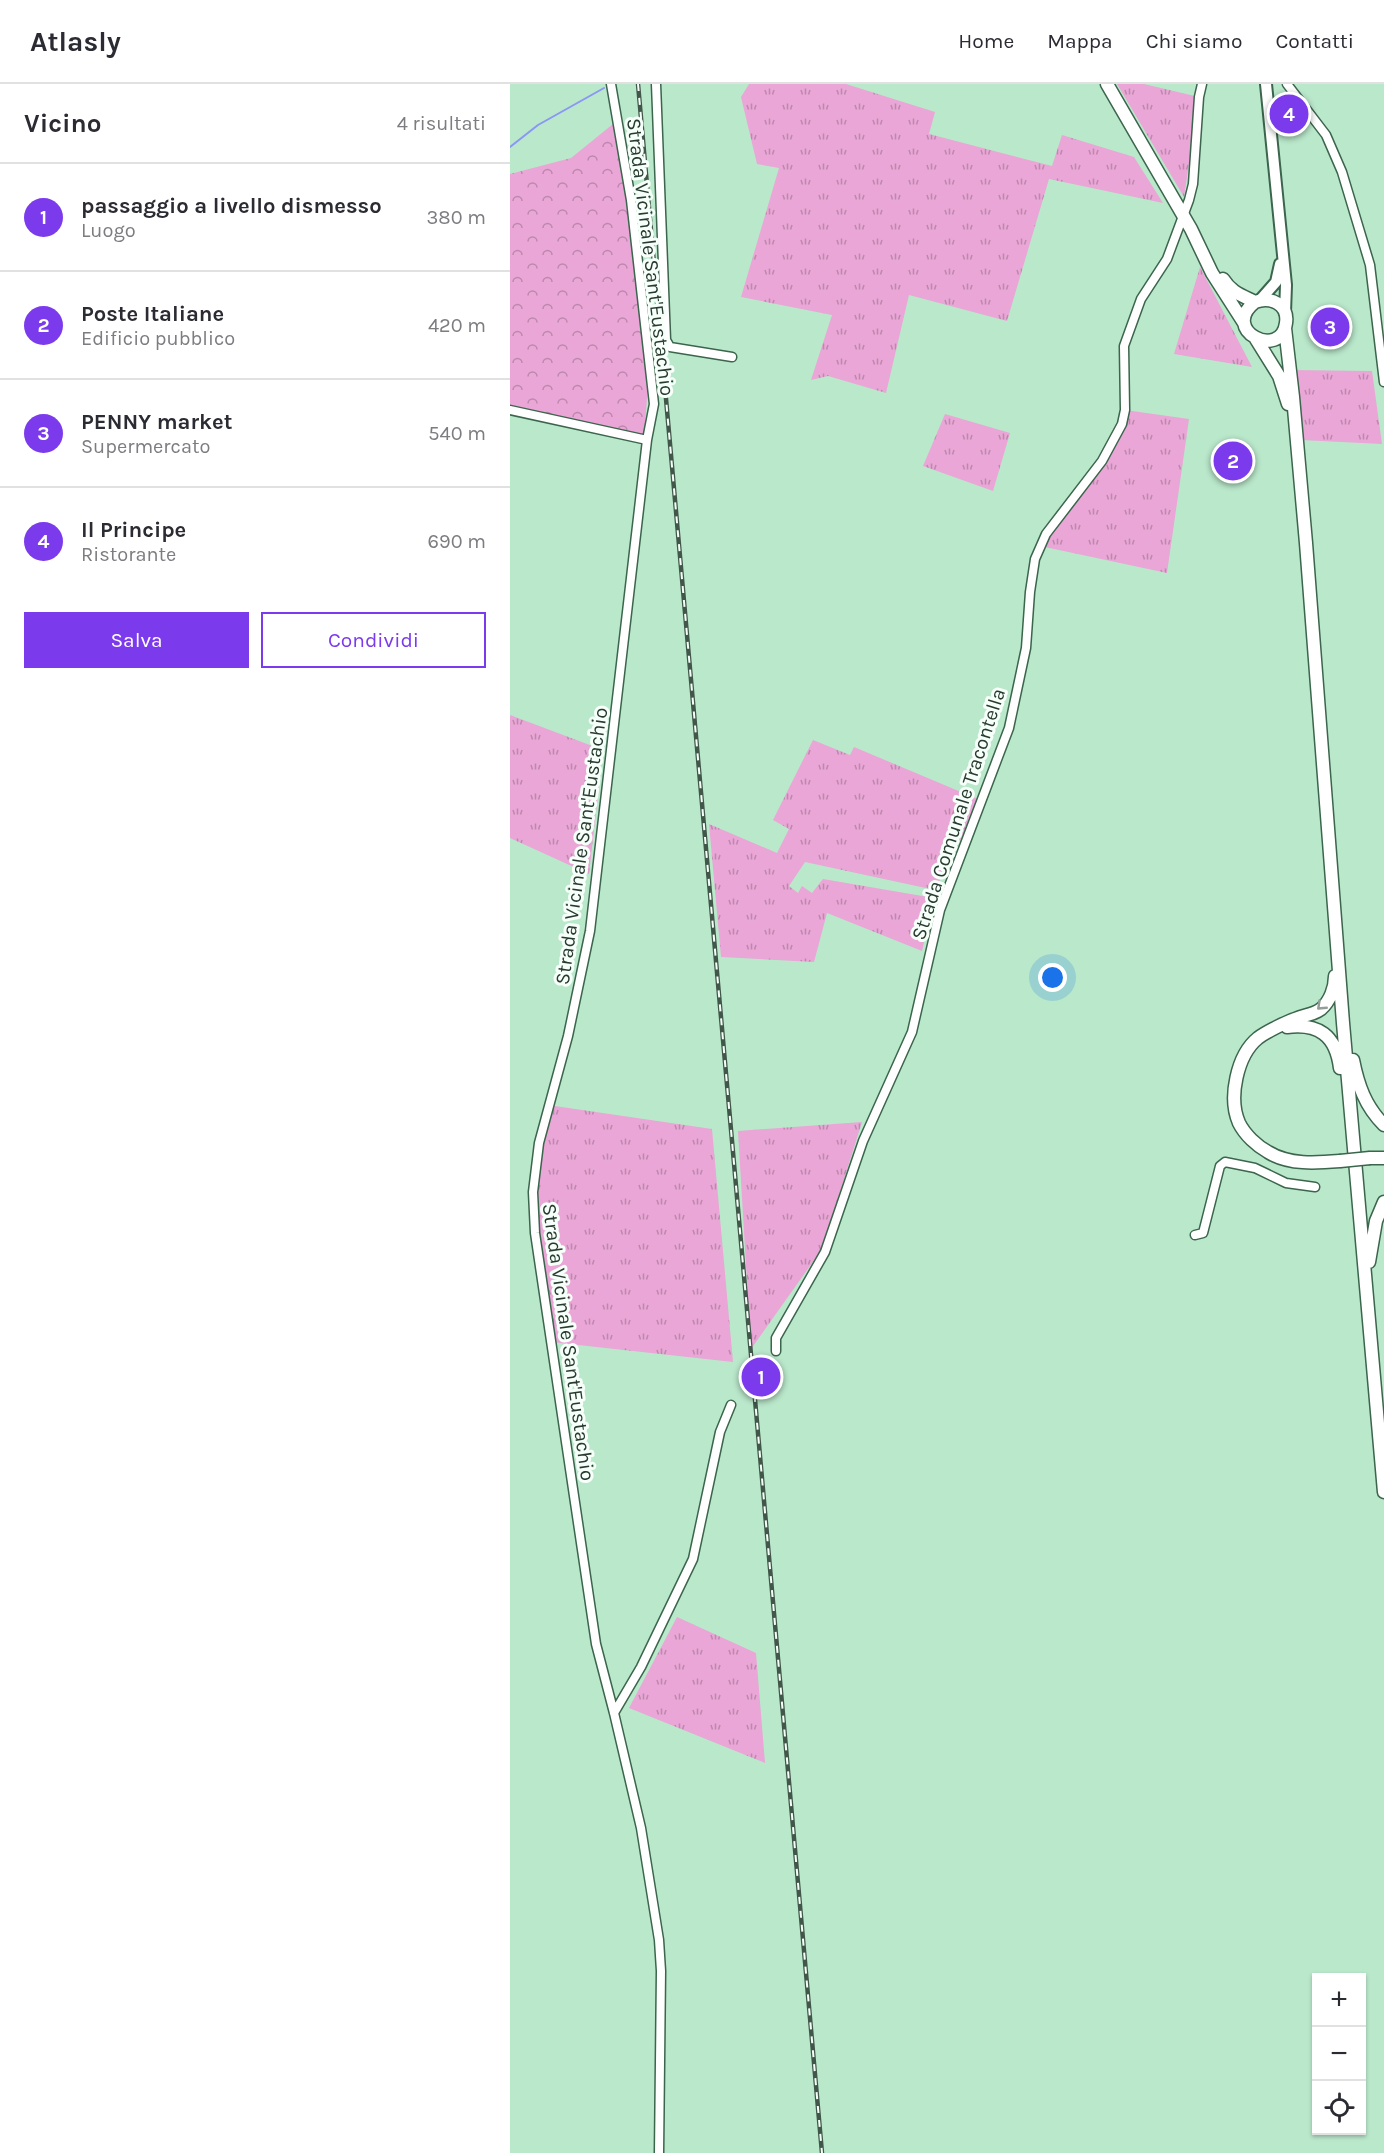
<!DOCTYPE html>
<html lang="it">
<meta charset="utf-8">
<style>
:root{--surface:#fff;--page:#f7f7f7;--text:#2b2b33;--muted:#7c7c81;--line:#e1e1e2;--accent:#7c3aed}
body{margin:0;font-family:Karla,sans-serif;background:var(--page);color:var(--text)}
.controls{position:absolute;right:18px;bottom:18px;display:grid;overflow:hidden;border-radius:0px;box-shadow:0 2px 4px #0004}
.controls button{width:54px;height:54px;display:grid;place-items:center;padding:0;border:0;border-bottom:2px solid var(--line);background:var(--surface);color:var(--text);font:30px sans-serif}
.you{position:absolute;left:543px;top:894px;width:21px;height:21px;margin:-15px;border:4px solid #fff;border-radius:50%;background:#1a73e8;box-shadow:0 0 0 9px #1a73e833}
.badge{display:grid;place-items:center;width:39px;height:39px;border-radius:50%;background:var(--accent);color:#fff;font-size:20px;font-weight:700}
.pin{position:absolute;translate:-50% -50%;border:3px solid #fff;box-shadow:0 2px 6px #0006}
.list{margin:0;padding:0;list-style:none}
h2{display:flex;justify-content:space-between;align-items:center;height:78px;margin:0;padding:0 24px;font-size:26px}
h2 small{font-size:20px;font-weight:400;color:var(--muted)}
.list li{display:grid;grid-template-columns:39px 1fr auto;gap:18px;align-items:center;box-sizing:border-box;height:108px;padding:0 24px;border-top:2px solid var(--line)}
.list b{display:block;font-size:22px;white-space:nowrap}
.list p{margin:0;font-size:20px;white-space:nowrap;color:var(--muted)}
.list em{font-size:20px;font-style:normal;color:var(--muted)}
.actions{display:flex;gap:12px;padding:18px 24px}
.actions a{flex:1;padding:14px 0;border:2px solid var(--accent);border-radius:0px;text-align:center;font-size:21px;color:var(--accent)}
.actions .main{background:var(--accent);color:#fff}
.icon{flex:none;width:33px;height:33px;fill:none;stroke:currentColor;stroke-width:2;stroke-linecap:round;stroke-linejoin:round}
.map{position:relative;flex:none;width:874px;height:2069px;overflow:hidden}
header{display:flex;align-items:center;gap:36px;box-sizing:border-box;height:84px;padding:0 30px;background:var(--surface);border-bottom:2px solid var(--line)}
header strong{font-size:28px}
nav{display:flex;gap:33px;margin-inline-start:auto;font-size:21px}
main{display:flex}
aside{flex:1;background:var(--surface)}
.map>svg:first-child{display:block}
.grass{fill:url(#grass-tufts)}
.forest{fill:url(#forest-crowns)}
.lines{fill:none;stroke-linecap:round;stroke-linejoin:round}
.stream{stroke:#8b96f5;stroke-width:2}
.minor-casing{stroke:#3b654c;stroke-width:11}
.tertiary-casing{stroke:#3b654c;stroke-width:14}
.secondary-casing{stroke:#3b654c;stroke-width:15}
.minor{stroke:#fff;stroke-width:8}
.tertiary{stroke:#fff;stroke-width:10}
.secondary{stroke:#fff;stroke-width:12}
.rail-casing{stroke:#415749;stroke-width:4.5}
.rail{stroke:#f6fff9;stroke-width:2;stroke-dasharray:7;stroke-linecap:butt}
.secondary-bridge-casing{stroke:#3b654c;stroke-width:15;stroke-linecap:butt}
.secondary-bridge{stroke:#fff;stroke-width:12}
.oneway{stroke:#949d98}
.labels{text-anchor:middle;stroke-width:6;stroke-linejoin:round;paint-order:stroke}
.street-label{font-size:20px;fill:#293b30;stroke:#f6fff9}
</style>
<header>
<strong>Atlasly</strong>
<nav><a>Home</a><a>Mappa</a><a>Chi siamo</a><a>Contatti</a></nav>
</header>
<main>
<aside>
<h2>Vicino<small>4 risultati</small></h2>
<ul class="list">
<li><span class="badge">1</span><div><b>passaggio a livello dismesso</b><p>Luogo</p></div><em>380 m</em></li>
<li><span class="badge">2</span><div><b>Poste Italiane</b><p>Edificio pubblico</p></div><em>420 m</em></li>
<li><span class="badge">3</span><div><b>PENNY market</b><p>Supermercato</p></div><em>540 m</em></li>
<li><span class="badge">4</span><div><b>Il Principe</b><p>Ristorante</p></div><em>690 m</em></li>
</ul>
<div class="actions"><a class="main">Salva</a><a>Condividi</a></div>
</aside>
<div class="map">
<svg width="874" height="2069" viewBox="0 0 874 2069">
<defs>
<pattern id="grass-tufts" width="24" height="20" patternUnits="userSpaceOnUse" patternTransform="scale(1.5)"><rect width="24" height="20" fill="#e9a6d6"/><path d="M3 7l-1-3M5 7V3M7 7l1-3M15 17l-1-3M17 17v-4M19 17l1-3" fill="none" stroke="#bd88ae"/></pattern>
<pattern id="forest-crowns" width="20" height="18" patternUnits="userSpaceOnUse" patternTransform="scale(1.5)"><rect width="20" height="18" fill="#e9a6d6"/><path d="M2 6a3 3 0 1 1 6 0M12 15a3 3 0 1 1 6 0" fill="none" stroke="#bd88ae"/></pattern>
</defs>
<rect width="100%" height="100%" fill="#bae8cb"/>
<path class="grass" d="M239 0H336L425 28 419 50 542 82 552 51 624 73 653 119 539 95 497 237 399 211 376 309 318 292 301 296 322 231 231 213 269 84 247 80 231 13Z
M607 0H634L689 13 674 113Z
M690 183 742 283 664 270Z
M779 286 862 287 872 360 791 356Z
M615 326 679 335 657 489 530 462 588 382Z
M435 330 500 349 483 407 413 382Z
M0 631 93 666 79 790 0 754Z
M303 656 340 671 344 663 470 716 425 806 295 778 279 802 288 809 292 802 302 809 313 795 424 814 412 867 317 829 304 878 211 873 199 740 267 769 279 745 263 736Z
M38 1021 202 1045 223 1278 41 1258 24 1097Z
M352 1038 312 1165 241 1265 228 1047Z
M167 1533 246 1569 255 1679 119 1624Z"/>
<path class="forest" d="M103 40 114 85 138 300 134 355 0 326V90L61 74Z"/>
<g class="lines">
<path class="stream" d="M0 63 28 41 94 4"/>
<g class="minor-casing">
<path id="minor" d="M101 0 121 116 144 320 137 356 80 847 58 952 29 1059 23 1108 25 1149 86 1560 104 1629 131 1744 149 1856 151 1887 149 2069
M146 0 156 256 160 263 222 273
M777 0 816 51 832 88 860 181 874 298
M0 326 137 356
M685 1151 693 1149 710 1082 715 1078 745 1084 776 1099 805 1103
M266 1267V1254L315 1168 353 1057 402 948 430 826 499 644 516 564 520 508 525 475 536 450 592 377 612 340 615 326 614 262 631 215 657 175 679 116 683 100 689 13 692 0
M104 1629 131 1583 183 1475 210 1348 221 1321"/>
</g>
<g class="tertiary-casing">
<path id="tertiary" d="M756 0 776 201 775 229
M751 215 766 198 770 180"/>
</g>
<g class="secondary-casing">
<path id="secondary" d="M597 0 681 145 702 189 734 239
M713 195C721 208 731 211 745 218 760 212 779 220 776 239 771 277 709 246 745 218
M775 244 783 313 796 459 833 939 874 1408
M746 255 769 292 778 320
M825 892C825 904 820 917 811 925 803 931 794 931 785 935 776 938 756 948 748 954 727 971 718 1014 729 1039 735 1051 747 1062 758 1068 779 1081 806 1079 830 1077
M777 943C808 939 826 951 830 984
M843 976C848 1001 855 1022 874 1041
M860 1074H874
M859 1178 866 1137 874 1118"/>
</g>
<use href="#minor" class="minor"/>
<use href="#tertiary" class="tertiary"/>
<use href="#secondary" class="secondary"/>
<g class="rail-casing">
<path id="rail" d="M128 0 312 2069"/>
</g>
<use href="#rail" class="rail"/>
<g class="secondary-bridge-casing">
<path id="secondary-bridge" d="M830 1077 860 1074"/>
</g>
<use href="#secondary-bridge" class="secondary-bridge"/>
</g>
<defs><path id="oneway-chevron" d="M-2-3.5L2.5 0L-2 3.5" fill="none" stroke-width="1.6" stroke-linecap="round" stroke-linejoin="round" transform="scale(1.5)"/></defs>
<use class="oneway" href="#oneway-chevron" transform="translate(811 922) rotate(137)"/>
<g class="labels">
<g class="street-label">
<text transform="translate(141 173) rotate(83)" y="7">Strada Vicinale Sant'Eustachio</text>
<text transform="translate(448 730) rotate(-72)" y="7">Strada Comunale Tracontella</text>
<text transform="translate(71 762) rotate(-82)" y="7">Strada Vicinale Sant'Eustachio</text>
<text transform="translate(59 1258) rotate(82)" y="7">Strada Vicinale Sant'Eustachio</text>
</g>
</g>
</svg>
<div class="controls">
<button>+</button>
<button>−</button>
<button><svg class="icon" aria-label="locate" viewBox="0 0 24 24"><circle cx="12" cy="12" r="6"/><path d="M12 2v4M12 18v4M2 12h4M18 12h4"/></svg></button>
</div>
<div class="you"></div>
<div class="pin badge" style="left:251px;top:1293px">1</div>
<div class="pin badge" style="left:723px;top:377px">2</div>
<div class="pin badge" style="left:820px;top:243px">3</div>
<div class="pin badge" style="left:779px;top:30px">4</div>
</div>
</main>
